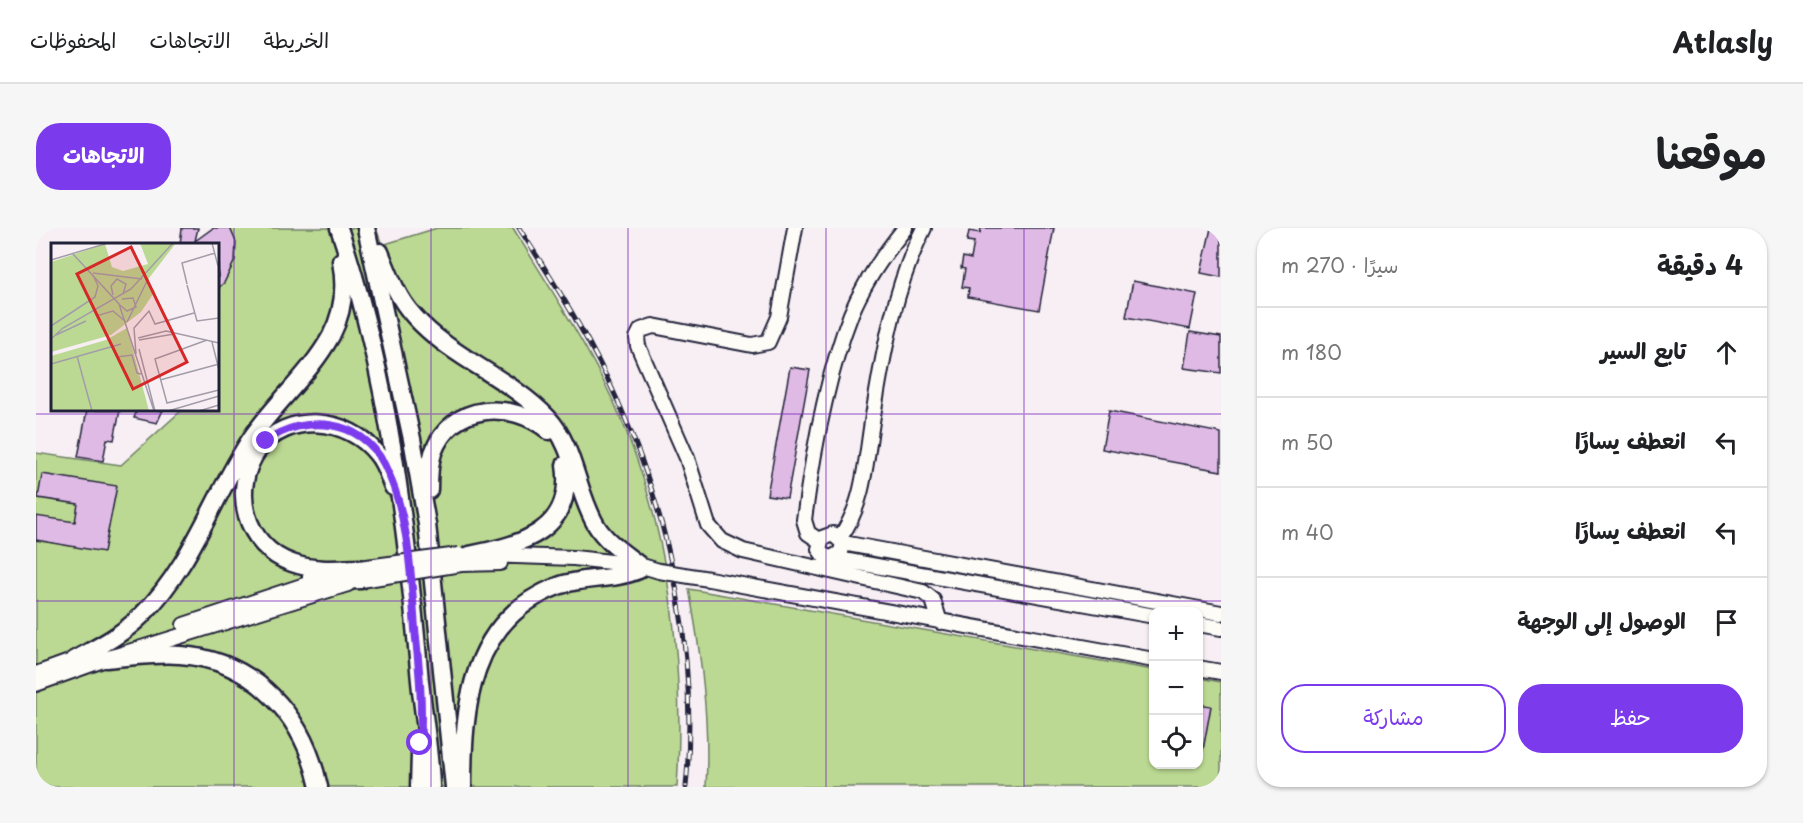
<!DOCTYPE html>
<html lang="ar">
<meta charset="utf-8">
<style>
:root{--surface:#fff;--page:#f6f6f6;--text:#202124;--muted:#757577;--line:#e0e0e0;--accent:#7c3aed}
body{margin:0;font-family:"Playpen Sans","Playpen Sans Arabic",sans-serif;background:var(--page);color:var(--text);direction:rtl}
.controls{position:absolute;right:18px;bottom:18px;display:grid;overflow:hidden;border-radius:12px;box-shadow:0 2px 4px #0004}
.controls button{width:54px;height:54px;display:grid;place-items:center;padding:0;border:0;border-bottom:2px solid var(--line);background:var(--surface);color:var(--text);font:30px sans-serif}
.stop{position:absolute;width:18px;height:18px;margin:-14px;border:4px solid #7c3aed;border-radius:50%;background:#fff}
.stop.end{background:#7c3aed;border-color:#fff;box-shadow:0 2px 6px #0008}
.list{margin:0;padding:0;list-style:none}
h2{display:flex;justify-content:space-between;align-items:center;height:78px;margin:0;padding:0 24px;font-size:26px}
h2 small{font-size:20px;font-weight:400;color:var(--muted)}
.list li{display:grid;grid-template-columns:39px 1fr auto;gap:18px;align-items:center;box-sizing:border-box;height:90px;padding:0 24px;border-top:2px solid var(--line)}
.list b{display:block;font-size:22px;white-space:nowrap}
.list em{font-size:20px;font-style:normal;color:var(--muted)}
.actions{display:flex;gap:12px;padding:18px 24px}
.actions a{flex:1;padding:14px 0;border:2px solid var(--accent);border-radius:24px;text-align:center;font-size:21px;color:var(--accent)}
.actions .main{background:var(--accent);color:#fff}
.icon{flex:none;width:33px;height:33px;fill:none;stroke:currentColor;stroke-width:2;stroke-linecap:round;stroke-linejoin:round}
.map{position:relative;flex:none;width:1185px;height:559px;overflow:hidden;direction:ltr;border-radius:24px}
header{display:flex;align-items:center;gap:36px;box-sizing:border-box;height:84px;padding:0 30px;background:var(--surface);border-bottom:2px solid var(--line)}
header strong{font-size:28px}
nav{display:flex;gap:33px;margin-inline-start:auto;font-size:21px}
.intro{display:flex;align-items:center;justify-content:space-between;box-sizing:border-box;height:144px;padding:0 36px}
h1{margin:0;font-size:42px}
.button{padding:15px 27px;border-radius:24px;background:var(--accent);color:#fff;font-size:21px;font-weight:700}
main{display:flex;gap:36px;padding:0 36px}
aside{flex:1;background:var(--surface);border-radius:24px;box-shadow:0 2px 4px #0004}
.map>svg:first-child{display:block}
.green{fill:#bbd992;stroke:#6e7e66;stroke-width:1.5}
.building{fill:#dfbae4;stroke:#22223b;stroke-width:1.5}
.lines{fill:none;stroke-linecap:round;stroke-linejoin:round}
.minor-casing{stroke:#22223b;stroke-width:18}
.major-casing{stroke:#22223b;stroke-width:21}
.minor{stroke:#fdfcf7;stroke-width:14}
.major{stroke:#fdfcf7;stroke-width:16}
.rail-casing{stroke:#22223b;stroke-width:5}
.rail{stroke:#fdfcf7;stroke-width:3;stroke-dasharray:9;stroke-linecap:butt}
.minor-bridge-casing{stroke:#22223b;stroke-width:18;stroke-linecap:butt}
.minor-bridge{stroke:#fdfcf7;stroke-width:14}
.route{stroke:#7c3aed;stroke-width:8}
.grid{fill:none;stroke:#7b2cbf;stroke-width:1.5;stroke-opacity:0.55}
.inset-road{fill:none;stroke:#a29da9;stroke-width:1.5}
.view{fill:#d62828;fill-opacity:0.15;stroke:#d62828;stroke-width:3}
.inset-edge{fill:none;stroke:#22223b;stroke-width:3}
</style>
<header>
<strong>Atlasly</strong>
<nav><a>الخريطة</a><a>الاتجاهات</a><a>المحفوظات</a></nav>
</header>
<div class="intro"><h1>موقعنا</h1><a class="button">الاتجاهات</a></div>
<main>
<aside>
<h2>4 دقيقة<small>سيرًا · 270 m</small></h2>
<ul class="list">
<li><svg class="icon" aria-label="ahead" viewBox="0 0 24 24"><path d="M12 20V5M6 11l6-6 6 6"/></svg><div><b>تابع السير</b></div><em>180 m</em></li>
<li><svg class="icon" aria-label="left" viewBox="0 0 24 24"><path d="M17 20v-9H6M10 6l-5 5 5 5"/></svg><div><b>انعطف يسارًا</b></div><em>50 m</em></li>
<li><svg class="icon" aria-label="left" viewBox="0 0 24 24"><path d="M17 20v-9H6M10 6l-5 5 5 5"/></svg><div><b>انعطف يسارًا</b></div><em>40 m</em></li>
<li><svg class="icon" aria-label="arrive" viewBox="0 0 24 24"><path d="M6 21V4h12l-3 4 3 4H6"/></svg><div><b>الوصول إلى الوجهة</b></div></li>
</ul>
<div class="actions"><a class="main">حفظ</a><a>مشاركة</a></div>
</aside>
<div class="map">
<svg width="1185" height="559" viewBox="0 0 1185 559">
<rect width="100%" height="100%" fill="#f7eff3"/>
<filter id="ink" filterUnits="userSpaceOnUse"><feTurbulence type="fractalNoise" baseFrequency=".0167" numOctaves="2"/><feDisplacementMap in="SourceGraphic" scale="12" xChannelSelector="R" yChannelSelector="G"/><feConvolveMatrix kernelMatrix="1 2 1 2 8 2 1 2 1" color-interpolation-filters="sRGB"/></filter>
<g filter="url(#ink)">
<path class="green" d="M195 0H340L346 17 401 0H477C513 58 550 115 579 177 633 295 649 431 641 559H0V225L85 237 146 182H182V68Z
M653 361 1117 442 1118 536H1162L1163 450 1185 454V559H670C674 492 665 426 653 361Z"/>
<path class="building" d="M146 0H162L159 13 177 0H194L200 14 199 32 188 55 182 60V16H144Z
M945 0H1018L1003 82 932 69 933 60 926 59 929 41 925 40 927 29 935 31 938 14 931 13 933 3 944 5Z
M1175 0H1185V49L1165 45Z
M1097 53 1161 66 1154 101 1090 89Z
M1154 104 1185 109V145L1148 140Z
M754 139 774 142 751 270 731 267Z
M51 182H84L78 212 71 211 67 233 42 229Z
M101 182H127L121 195 98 190Z
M1073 183 1185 205V243L1066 221Z
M6 246 81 258 68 324 0 312V288L39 294 42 276 2 270Z
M1162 476 1175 478 1167 522H1162Z"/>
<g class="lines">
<g class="minor-casing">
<path id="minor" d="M759 0 743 89 732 114 716 117 617 98 605 102 601 110 602 118 651 230 672 297 686 313 707 323 887 364 897 372 904 394
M804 309C830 275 830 224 838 182 848 121 860 55 888 0
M784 313 772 305 768 292C777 223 790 150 815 86 828 54 848 26 869 0
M807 315 805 324 796 330 788 328 783 321 786 310 797 306 807 315 1185 385
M452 327 538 330 603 337 623 343
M796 330 1118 388
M425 336 464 335
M673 351 1118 432
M1162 396 1185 400
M148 397 287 351
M1162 440 1185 444
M0 446 47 429
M0 456 70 431 312 356"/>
</g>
<g class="major-casing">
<path id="major" d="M303 0C351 143 370 292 383 442 386 481 394 520 395 559
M330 0 376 211 391 296 418 559
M344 24C353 46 361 70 378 88 415 130 473 149 512 190 539 219 540 263 560 297 570 314 588 325 603 337
M393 262C393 250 393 237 397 225 415 174 476 172 513 203
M433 327C485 317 539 303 529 237
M323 340C300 341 278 343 256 335 209 319 194 261 222 222 251 183 313 189 341 226 349 235 352 247 357 259
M275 349 299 353 325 352
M70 431C94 429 120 425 144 427 219 432 268 488 283 559
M38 432C62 419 86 407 106 387 156 338 178 266 216 209 240 174 274 146 295 108 307 85 310 59 305 33
M383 559 384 526
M427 559C427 478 434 392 522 358 548 348 577 353 603 342"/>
</g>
<use href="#minor" class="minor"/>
<use href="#major" class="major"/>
<g class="rail-casing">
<path id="rail" d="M483 0C520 57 557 116 584 178 636 296 662 430 650 559"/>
</g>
<use href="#rail" class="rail"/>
<g class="minor-bridge-casing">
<path id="minor-bridge" d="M323 340 423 327
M623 343 673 351
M325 352 425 336"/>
</g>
<use href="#minor-bridge" class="minor-bridge"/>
</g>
</g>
<g class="lines" filter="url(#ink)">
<path class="route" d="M230 213C268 186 325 190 348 236 373 285 375 347 379 401 383 439 387 477 384 515"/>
</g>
<path class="grid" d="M198 0V559M395 0V559M592 0V559M790 0V559M988 0V559M0 186H1185M0 373H1185"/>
<g transform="translate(15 15)">
<rect width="168" height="168" fill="#f7eff3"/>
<path d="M89 0H125L95 39 104 48 90 69 60 92 0 109V19L54 1 61 24 72 28 97 21ZM76 85 98 168H0V113L55 97Z" fill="#bbd992"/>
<path class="inset-road" d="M161 0 167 23M22 11 68 61 103 168M0 17 57 0M42 30 91 36M136 41 131 20 164 10M136 42 146 78 168 75M62 52 60 43 66 36 75 41 72 51M69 62 76 68 85 64 82 55 71 56M45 73 62 68 75 79M76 79 97 36M0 83 44 54 47 43 42 32M5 92 35 78M87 95 115 88 168 100M0 96 12 85 80 46 122 0M88 97 123 91M156 97 104 116 116 160 168 147M161 99 168 127M88 106 104 168M85 111 83 85 98 68 104 81 143 70M26 113 41 168M66 114 81 112 86 130 90 131M0 121 70 101M109 137 168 121M117 168 168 153M148 168 168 162"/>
<path class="view" d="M80 4 136 119 82 146 26 31Z"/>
<rect width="168" height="168" class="inset-edge"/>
</g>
</svg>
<div class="controls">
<button>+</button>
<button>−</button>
<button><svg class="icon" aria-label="locate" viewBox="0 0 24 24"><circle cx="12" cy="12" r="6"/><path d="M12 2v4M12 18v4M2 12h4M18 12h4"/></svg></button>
</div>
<div class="stop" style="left:384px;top:515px"></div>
<div class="stop end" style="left:230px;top:213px"></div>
</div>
</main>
